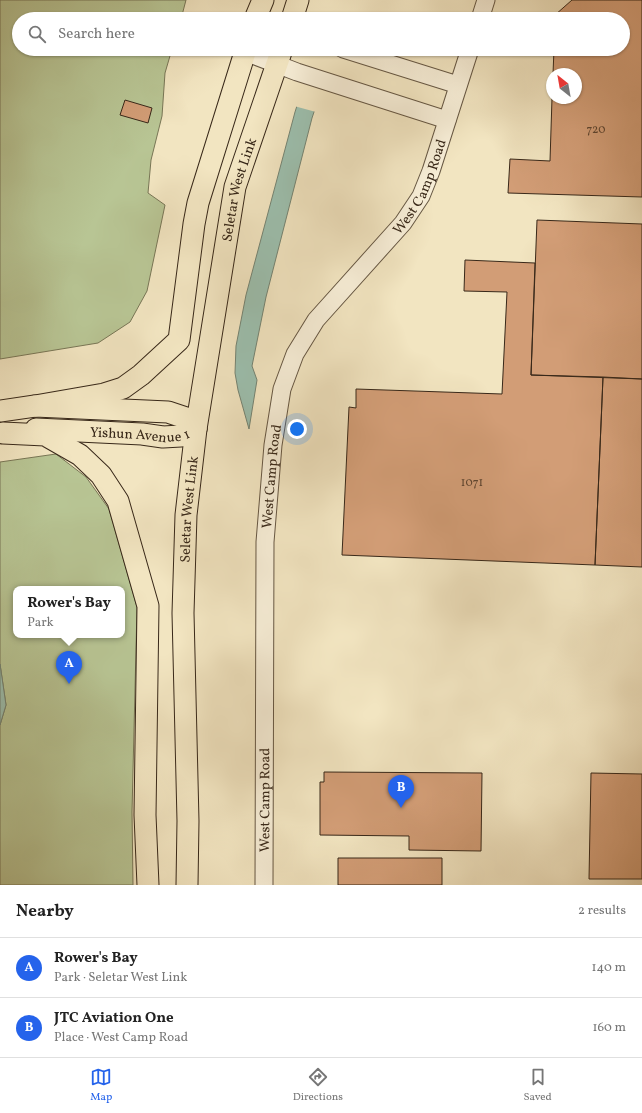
<!DOCTYPE html>
<meta charset="utf-8">
<style>
:root{--surface:#fff;--page:#f2f2f2;--text:#222;--muted:#767676;--line:#e0e0e0;--accent:#2563eb}
body{margin:0;font-family:Vollkorn,serif;background:var(--page);color:var(--text)}
.compass{position:absolute;left:546px;top:68px;width:36px;height:36px;border-radius:50%;background:var(--surface);box-shadow:0 1px 3px #0004;rotate:329deg}
.you{position:absolute;left:297px;top:429px;width:14px;height:14px;margin:-10px;border:3px solid #fff;border-radius:50%;background:#1a73e8;box-shadow:0 0 0 6px #1a73e833}
.badge{display:grid;place-items:center;width:26px;height:26px;border-radius:50%;background:var(--accent);color:#fff;font-size:13px;font-weight:700}
.pin{position:absolute;translate:-50% -33px;filter:drop-shadow(0 1px 2px #0008)}
.pin::after{content:'';position:absolute;top:21px;width:14px;height:12px;background:inherit;clip-path:polygon(0 0,100% 0,50% 100%)}
.popup{position:absolute;left:13px;top:586px;width:112px;height:52px;box-sizing:border-box;display:grid;place-content:center;border-radius:8px;background:var(--surface);filter:drop-shadow(0 1px 3px #0005);font-size:13px;white-space:nowrap;color:var(--muted)}
.popup b{font-size:15px;color:var(--text)}
.popup::after{content:'';position:absolute;left:50%;top:100%;margin-left:-8px;border:8px solid transparent;border-top-color:var(--surface)}
.list{margin:0;padding:0;list-style:none}
h2{display:flex;justify-content:space-between;align-items:center;height:52px;margin:0;padding:0 16px;font-size:17px}
h2 small{font-size:13px;font-weight:400;color:var(--muted)}
.list li{display:grid;grid-template-columns:26px 1fr auto;gap:12px;align-items:center;box-sizing:border-box;height:60px;padding:0 16px;border-top:1px solid var(--line)}
.list b{display:block;font-size:15px;white-space:nowrap}
.list p{margin:0;font-size:13px;white-space:nowrap;color:var(--muted)}
.list em{font-size:13px;font-style:normal;color:var(--muted)}
.icon{flex:none;width:22px;height:22px;fill:none;stroke:currentColor;stroke-width:2;stroke-linecap:round;stroke-linejoin:round}
.map{position:relative;flex:none;width:642px;height:885px;overflow:hidden}
.search{position:absolute;background:var(--surface);box-shadow:0 1px 3px #0004;left:12px;right:12px;top:12px;height:44px;display:flex;align-items:center;gap:10px;box-sizing:border-box;padding:0 14px;border-radius:22px;color:var(--muted);font-size:15px}
.sheet{height:172px;background:var(--surface)}
nav{display:flex;justify-content:space-around;align-items:center;box-sizing:border-box;height:56px;border-top:1px solid var(--line);background:var(--surface);font-size:11px;color:var(--muted)}
nav a{display:grid;justify-items:center;gap:2px}
nav .on{color:var(--accent)}
.map>svg:first-child{display:block}
.green{fill:#b8c594;stroke:#787656;fill-rule:evenodd}
.water{fill:#9cbfae;stroke:#748372}
.pier{fill:#f2e5c1}
.building{fill:#d29d76;stroke:#382819}
.lines{fill:none;stroke-linecap:round;stroke-linejoin:round}
.minor-casing{stroke:#665743;stroke-width:19}
.major-casing{stroke:#382819;stroke-width:23}
.minor{stroke:#f7eed7;stroke-width:17}
.major{stroke:#f2e5c1;stroke-width:21}
.labels{text-anchor:middle;stroke-width:4;stroke-linejoin:round;paint-order:stroke}
.number-label{font-size:12px;fill:#5e4530}
.street-label{font-size:14px;fill:#382819;stroke:#f7eed7}
</style>
<div class="map">
<svg width="642" height="885" viewBox="0 0 642 885">
<rect width="100%" height="100%" fill="#f2e5c1"/>
<filter id="stains"><feTurbulence type="fractalNoise" baseFrequency=".005" numOctaves="4"/><feColorMatrix values="0 0 0 0 .2 0 0 0 0 .09 0 0 0 0 .02 0 0 0 .5 -.17"/></filter>
<radialGradient id="worn" r=".72"><stop offset=".6" stop-color="#630" stop-opacity="0"/><stop offset="1" stop-color="#630" stop-opacity=".3"/></radialGradient>
<path class="green" d="M0 0H186L181 19H19V49H172L165 73 162 116 151 160 148 193 165 205 147 291 130 322 98 343 0 359Z
M56 454 86 477 109 509 137 607 132 812 133 885H0V725L6 705 0 664V462ZM16 589H122V635H16Z"/>
<path class="water" d="M315 49H335L312 118 266 297 252 366 257 380 249 429 238 390 235 373 236 346 246 295 295 112Z
M0 664 6 705 0 725Z"/>
<path class="pier" d="M328 0H354L348 19H322Z
M313 49H337L316 112 294 106Z"/>
<path class="building" d="M572 0H642V197L508 193 510 159 550 161 552 98H576V74H553L554 49H623V19H555V15Z
M125 100 152 108 148 123 120 115Z
M537 220 642 224V379L531 375Z
M465 260 535 263 531 375 603 377 595 565 342 555 349 407 356 408V389L502 394 507 292 464 291Z
M603 377 642 379V567L595 565Z
M324 772 482 773 481 851 409 850V836L320 835V782H324Z
M591 773 642 774V879H589Z
M338 858H442V885H338Z"/>
<g class="lines">
<g class="minor-casing">
<g id="minor">
<path d="M480 19 486 0"/>
<path d="M343 49 458 85"/>
<path d="M245 52 297 72 447 120"/>
<path id="s1" d="M264 885 265 542 273 445 282 389 295 354 316 320 403 223 421 196 431 171 470 49"/>
</g>
</g>
<g class="major-casing">
<g id="major">
<path d="M255 19 263 0"/>
<path d="M292 19 298 0"/>
<path d="M35 406 104 394 123 388 141 375 179 340 194 224 198 203 246 49"/>
<path d="M0 411 35 406 168 412 186 418 196 429"/>
<path id="s2" d="M36 429 142 434 163 437 181 436 196 429"/>
<path d="M3 433 45 435 80 455 101 475 118 501 148 606 145 815 148 885"/>
<path id="s3" d="M187 885 188 821 183 613 186 515 196 429 235 187 282 49"/>
</g>
</g>
<use href="#minor" class="minor"/>
<use href="#major" class="major"/>
</g>
<g class="labels">
<g class="number-label">
<text x="596" y="133">720</text>
<text x="472" y="486">1071</text>
</g>
<g class="street-label">
<text dy="5" stroke="none"><textPath href="#s1" startOffset="745">West Camp Road</textPath></text>
<text dy="5" stroke="none"><textPath href="#s3" startOffset="700">Seletar West Link</textPath></text>
<text dy="5" stroke="none"><textPath href="#s2" startOffset="104">Yishun Avenue 1</textPath></text>
<text dy="5" stroke="none"><textPath href="#s1" startOffset="409">West Camp Road</textPath></text>
<text dy="5" stroke="none"><textPath href="#s3" startOffset="376">Seletar West Link</textPath></text>
<text dy="5" stroke="none"><textPath href="#s1" startOffset="85">West Camp Road</textPath></text>
</g>
</g>
<rect width="100%" height="100%" filter="url(#stains)"/>
<rect width="100%" height="100%" fill="url(#worn)"/>
</svg>
<svg class="compass" viewBox="-18 -18 36 36"><path d="M0-13l5 13h-10z" fill="#e53935"/><path d="M0 13l5-13h-10z" fill="#767676"/></svg>
<div class="you"></div>
<div class="pin badge" style="left:69px;top:684px">A</div>
<div class="popup"><b>Rower's Bay</b>Park</div>
<div class="pin badge" style="left:401px;top:808px">B</div>
<div class="search"><svg class="icon" aria-label="search" viewBox="0 0 24 24"><circle cx="10" cy="10" r="6"/><path d="M15 15l6 6"/></svg>Search here</div>
</div>
<section class="sheet">
<h2>Nearby<small>2 results</small></h2>
<ul class="list">
<li><span class="badge">A</span><div><b>Rower's Bay</b><p>Park · Seletar West Link</p></div><em>140 m</em></li>
<li><span class="badge">B</span><div><b>JTC Aviation One</b><p>Place · West Camp Road</p></div><em>160 m</em></li>
</ul>
</section>
<nav>
<a class="on"><svg class="icon" aria-label="map" viewBox="0 0 24 24"><path d="M3 6l6-2 6 2 6-2v14l-6 2-6-2-6 2zM9 4v14M15 6v14"/></svg>Map</a>
<a><svg class="icon" aria-label="directions" viewBox="0 0 24 24"><path d="M12 3l9 9-9 9-9-9zM9 14v-3h6M13 9l2 2-2 2"/></svg>Directions</a>
<a><svg class="icon" aria-label="saved" viewBox="0 0 24 24"><path d="M7 4h10v16l-5-4-5 4z"/></svg>Saved</a>
</nav>
